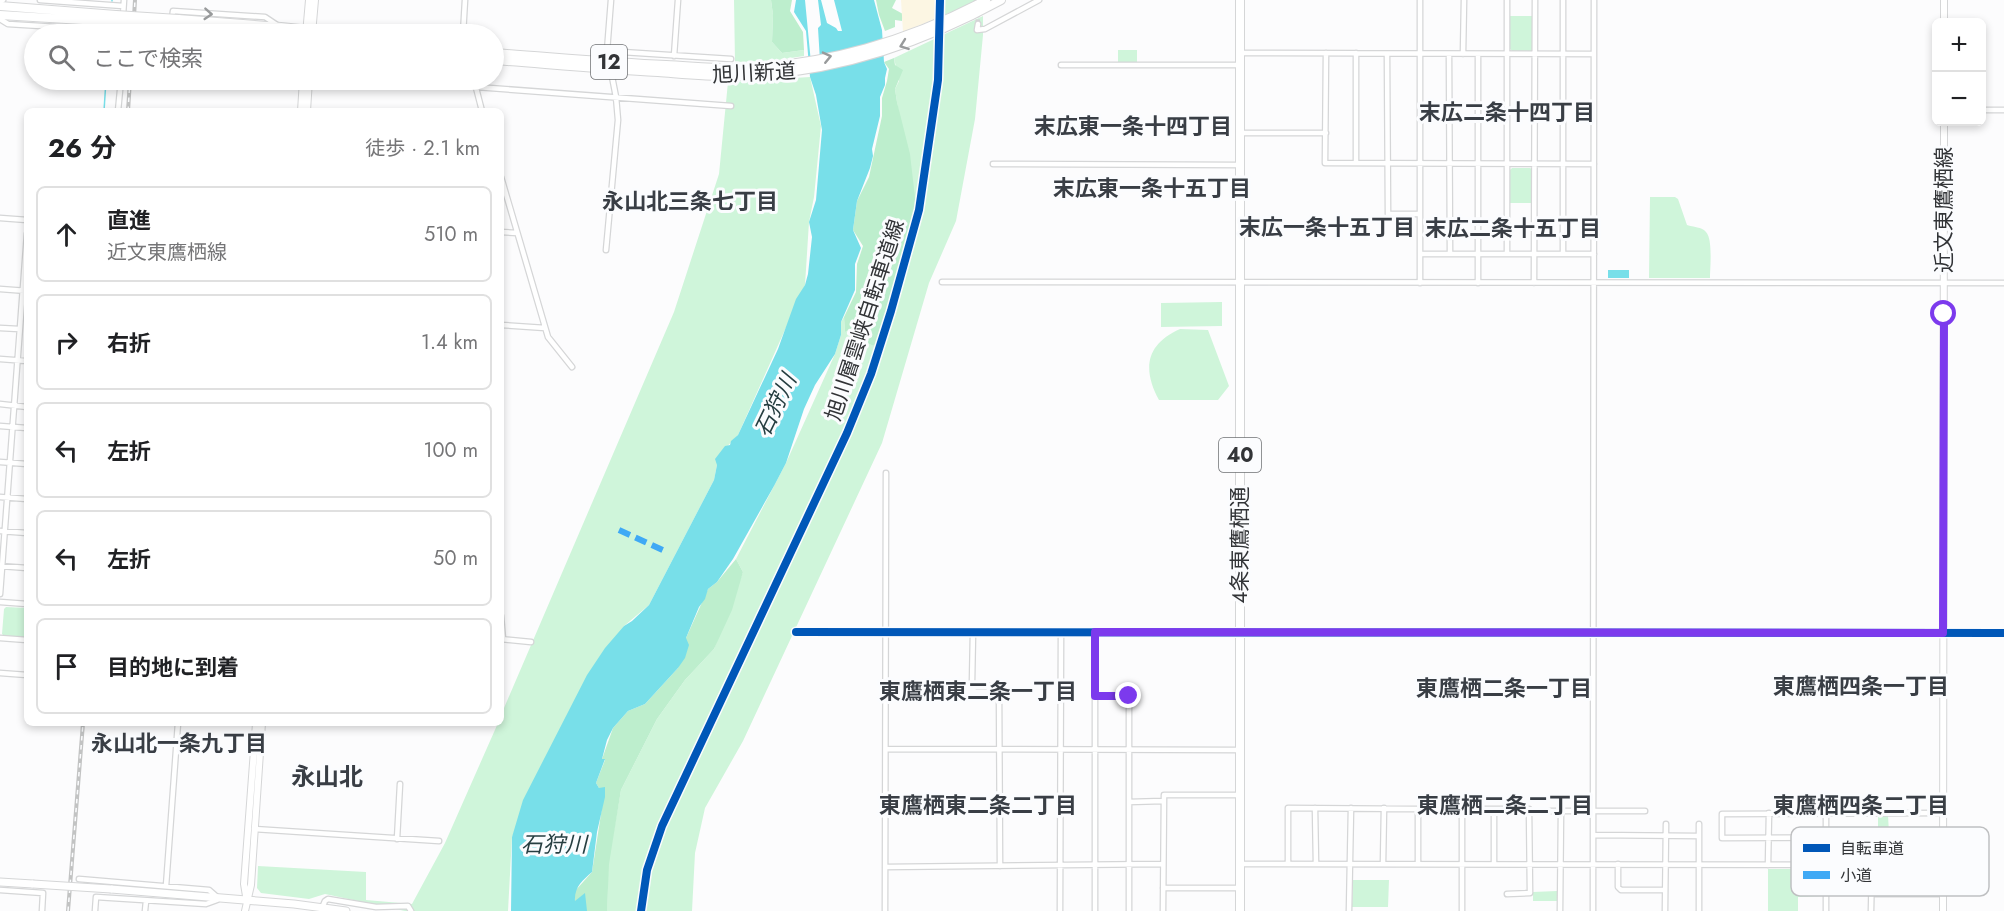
<!DOCTYPE html>
<html lang="ja">
<meta charset="utf-8">
<style>
:root{--surface:#fff;--page:#f2f2f2;--text:#202124;--muted:#757577;--line:#e0e0e0}
body{margin:0;font-family:Jost,"Noto Sans JP",sans-serif;background:var(--page);color:var(--text)}
.controls{position:absolute;right:18px;top:18px;display:grid;overflow:hidden;border-radius:9px;box-shadow:0 3px 9px #0003}
.controls button{width:54px;height:54px;display:grid;place-items:center;padding:0;border:0;border-bottom:2px solid var(--line);background:var(--surface);color:var(--text);font:30px sans-serif}
.stop{position:absolute;width:18px;height:18px;margin:-14px;border:4px solid #7c3aed;border-radius:50%;background:#fff}
.stop.end{background:#7c3aed;border-color:#fff;box-shadow:0 2px 6px #0008}
.list{margin:0;padding:0;list-style:none}
h2{display:flex;justify-content:space-between;align-items:center;height:78px;margin:0;padding:0 24px;font-size:26px}
h2 small{font-size:20px;font-weight:400;color:var(--muted)}
.list li{display:grid;grid-template-columns:39px 1fr auto;gap:18px;align-items:center;box-sizing:border-box;height:96px;margin:0 12px 12px;padding:0 12px;border:2px solid var(--line);border-radius:9px}
.list b{display:block;font-size:22px;white-space:nowrap}
.list p{margin:0;font-size:20px;white-space:nowrap;color:var(--muted)}
.list em{font-size:20px;font-style:normal;color:var(--muted)}
.icon{flex:none;width:33px;height:33px;fill:none;stroke:currentColor;stroke-width:2;stroke-linecap:round;stroke-linejoin:round}
.map{position:relative;flex:none;width:2004px;height:911px;overflow:hidden}
.search{position:absolute;background:var(--surface);box-shadow:0 3px 9px #0003;left:24px;top:24px;width:480px;height:66px;display:flex;align-items:center;gap:15px;box-sizing:border-box;padding:0 21px;border-radius:33px;color:var(--muted);font-size:22px}
.panel{position:absolute;background:var(--surface);box-shadow:0 3px 9px #0003;left:24px;top:108px;width:480px;height:618px;border-radius:9px}
.map>svg:first-child{display:block}
.green{fill:#cff5da}
.forest{fill:#bdeecd}
.sand{fill:#fcf6e3}
.water{fill:#78dfe9}
.lines{fill:none;stroke-linecap:round;stroke-linejoin:round}
.stream{stroke:#78dfe9;stroke-width:1.5}
.street-tunnel{stroke:#d4d4d5;stroke-width:4.5;stroke-dasharray:4.5 2;stroke-linecap:butt}
.street-casing{stroke:#d5d6d7;stroke-width:7}
.secondary-casing{stroke:#d5d6d7;stroke-width:8}
.primary-casing{stroke:#d5d6d7;stroke-width:9}
.highway-casing{stroke:#d5d6d7;stroke-width:10}
.street{stroke:#fff;stroke-width:4.5}
.secondary{stroke:#fff;stroke-width:6}
.primary{stroke:#fff;stroke-width:7}
.highway{stroke:#fff;stroke-width:8}
.rail-casing{stroke:#c2c3c3;stroke-width:4}
.rail{stroke:#fbfcfe;stroke-width:1.5;stroke-dasharray:4.5;stroke-linecap:butt}
.primary-bridge-casing{stroke:#d5d6d7;stroke-width:9;stroke-linecap:butt}
.highway-bridge-casing{stroke:#d5d6d7;stroke-width:10;stroke-linecap:butt}
.primary-bridge{stroke:#fff;stroke-width:7}
.highway-bridge{stroke:#fff;stroke-width:8}
.quiet{stroke:#3fa9f5;stroke-width:6;stroke-dasharray:12 6;stroke-linecap:butt}
.cycleway-casing{stroke:#fbfcfe;stroke-width:11}
.cycleway{stroke:#0057b8;stroke-width:8}
.oneway{stroke:#989a9b}
.route{stroke:#7c3aed;stroke-width:8}
.labels{text-anchor:middle;stroke-width:6;stroke-linejoin:round;paint-order:stroke}
.shield{fill:#fbfcfe;stroke:#6e7073;stroke-width:1.5}
.shield-label{font-size:20px;font-weight:bold;fill:#323437}
.street-label{font-size:21px;fill:#323437;stroke:#fbfcfe}
.neighbourhood-label{font-size:22px;font-weight:bold;fill:#393e45;stroke:#fbfcfe}
.water-label{font-size:22px;font-style:italic;fill:#263e41;stroke:#fbfcfe}
.quarter-label{font-size:24px;font-weight:bold;fill:#393e45;stroke:#fbfcfe}
.key{fill:#fbfcfe;stroke:#bfc0c2;stroke-width:1.5}
.key-label{font-size:16px;fill:#323437}
</style>
<div class="map">
<svg width="2004" height="911" viewBox="0 0 2004 911">
<rect width="100%" height="100%" fill="#fcfcfd"/>
<path class="green" d="M734 0H771L773 15 772 42 782 53 804 50V56L772 61 735 62Z
M936 0H981L937 18Z
M983 16V35L975 119 956 221 929 283 882 443 743 741 705 808 695 853 692 911H607L608 864 621 790 657 719 685 680 714 649 743 572 736 559 786 463 835 354 841 335V322L844 317 845 332 850 330 861 335 865 343 876 346 891 296 916 206 897 102 895 89 899 81 894 58Z
M1510 16H1532L1533 48 1531 51H1512L1509 48Z
M1118 50H1137V62H1118Z
M810 77 821 126 814 197 809 222 805 285 738 435 719 455 714 480 649 605 624 626 512 837 508 911H405L325 894 309 899 261 893 257 888 258 866 366 872V900L412 904 445 843 498 723H501V715L674 312 719 174 728 82Z
M1512 168H1530L1533 170 1532 203H1510V170Z
M1650 197H1675L1678 199 1687 225C1693 227 1702 227 1706 232 1713 239 1710 268 1710 278H1649Z
M1222 302V326L1161 327V303Z
M1180 329 1208 330 1229 386 1218 400H1159C1142 369 1146 344 1180 329Z
M6 607 27 608V637L4 636 2 634 4 609Z
M1878 815H1888L1889 834H1878Z
M1768 869H1823L1824 896 1798 897V911H1768Z
M1353 880H1389L1388 907H1352Z
M1557 891 1558 901H1533V892Z"/>
<path class="forest" d="M771 0H792L790 11 803 32 804 50 782 53 772 42 773 15Z
M876 0H896L892 8 903 14 902 21 895 20V27L885 31 879 15Z
M894 58 895 65 903 70 895 89 897 102 910 154 916 206 891 296 875 346 865 343 861 335 854 336 850 330 845 332 844 317 856 292 857 264 863 246 853 230 857 201 869 177 882 116V98L887 81 889 69 884 62Z
M736 559 743 572 732 610 714 649 685 680 657 719 621 790 609 864 607 911H586L575 901V891L592 872 605 788H599L596 783 605 760 602 759 613 728 628 711 645 704 678 668 686 638 708 589 717 582Z"/>
<path class="sand" d="M901 0H936L937 18 903 32Z"/>
<path class="water" d="M796 0H805L811 63 815 65 820 61 818 28 821 25 818 0H821L827 23 836 28 838 31H842L834 0H874L882 30 884 62 887 69 885 78V85L880 97V116L872 149 873 156 870 168 857 201 853 230 861 248 855 264V290L841 322V335L835 354 815 385 804 409 786 463 774 486 733 559 717 582 708 589 705 599 699 607 686 638 689 645 685 658 678 668 645 704 628 711 613 728 607 740 602 759H605L596 783 599 788 605 787V797L597 832 592 872C583 880 574 887 575 901L585 893 587 911H511L512 837 523 800 587 675 605 648 624 626 632 621 649 605 714 480 717 465 715 459 725 446 730 445 731 441 738 435 778 349 796 299 805 285 808 274 812 237 809 222 816 200 822 130 816 95 810 77 806 31 794 12Z
M1608 270H1629V278H1608Z"/>
<g class="lines">
<path class="stream" d="M112 1V0
M104 111 106 80"/>
<path class="street-tunnel" d="M976 0 978 24"/>
<g class="street-casing">
<path id="street" d="M40 0 123 6
M1563 0V254
M0 2 3 0
M0 19 8 24 122 31 124 0
M978 24 977 30 985 29 1039 0
M170 34 173 11 265 17 277 25
M463 34 465 0
M607 51 731 59
M1240 53 1594 54
M1326 53 1325 163 1594 164
M1387 54 1388 214H1420
M1449 54 1450 254
M1463 54 1464 0
M674 56 678 0
M1061 65H1240
M474 80 482 111
M476 87 731 106
M1982 110H2004
M118 111 121 80
M1240 133H1326
M1356 163V53
M993 164 1240 165
M501 177 548 337 572 367
M0 218 27 220
M501 232 517 233
M606 250 618 120 616 97 607 51 611 0
M1420 254H1594
M1507 254V0
M942 282 2004 283
M1420 283V0
M1478 283V54
M1534 283 1535 0
M0 289 27 291
M501 325 545 328
M0 328 19 329
M0 359 27 361
M0 404 27 407
M0 426 27 428
M0 462 27 464
M0 497 27 499
M0 531 27 533
M0 566 27 568
M0 594 27 234
M0 602 27 604
M501 616 503 639
M796 632 2004 633
M973 632 972 683 977 686H999L1000 866
M0 638 27 640
M501 639 531 642
M0 673 27 675
M1095 696H1129V911
M886 749 1240 750
M1129 802 1163 801
M1315 808 1316 864
M1494 809V864
M1529 811H1645
M1826 813V911
M1943 813 1722 814V838L1943 837
M254 829 439 841
M1594 835 1699 836
M397 839 400 784
M1239 864 1943 865
M1288 864V808L1418 809V864
M1383 864 1384 808
M1618 864V887L1621 890H1665
M1768 865 1769 813
M885 867 1163 864
M79 879 209 890 217 897
M166 886 178 723
M1163 888H1239
M0 890 43 893 42 911
M1872 894H1943
M322 908 325 901 328 899 376 907 408 906 411 911
M95 911 96 897 206 904 217 900
M145 911 146 901
M885 911 886 473
M1060 911 1061 632
M1095 911V632
M1163 911 1164 795H1240
M1349 911 1351 808
M1462 911V809H1529L1530 893 1507 894
M1560 911 1561 811
M1593 911 1594 0
M1665 911 1666 824
M1699 911V824
M1871 911 1872 865"/>
</g>
<g class="secondary-casing">
<path id="secondary" d="M1944 22V0
M306 34 309 0
M312 34 315 0
M301 111 303 80
M307 111 309 80
M246 896 244 884 256 723
M245 911 251 885 262 723
M1943 911 1944 122"/>
</g>
<g class="primary-casing">
<path id="primary" d="M0 882 33 884
M111 889 294 904 346 911"/>
</g>
<g class="highway-casing">
<path id="highway" d="M0 6 116 15
M0 15 116 22
M178 19 281 27 347 34
M177 26 277 34
M494 53C551 57 608 62 666 65 690 66 714 69 738 68 824 66 911 40 986 0
M494 60C548 64 603 69 658 72 685 74 713 77 740 76 834 73 919 45 1001 0
M1240 911V0"/>
</g>
<use href="#street" class="street"/>
<use href="#secondary" class="secondary"/>
<use href="#primary" class="primary"/>
<use href="#highway" class="highway"/>
<g class="rail-casing">
<path id="rail" d="M133 34 135 0
M128 111 130 80
M68 911 83 723"/>
</g>
<use href="#rail" class="rail"/>
<g class="primary-bridge-casing">
<path id="primary-bridge" d="M33 884 111 889"/>
</g>
<g class="highway-bridge-casing">
<path id="highway-bridge" d="M116 15 178 19
M116 22 177 26"/>
</g>
<use href="#primary-bridge" class="primary-bridge"/>
<use href="#highway-bridge" class="highway-bridge"/>
<path class="quiet" d="M619 530 665 551"/>
<g class="cycleway-casing">
<path id="cycleway" d="M796 632 2004 633
M641 911 647 870 662 826 847 433 871 374 891 311 919 210 938 80 940 0"/>
</g>
<use href="#cycleway" class="cycleway"/>
</g>
<defs><path id="oneway-chevron" d="M-2-3.5L2.5 0L-2 3.5" fill="none" stroke-width="1.6" stroke-linecap="round" stroke-linejoin="round" transform="scale(1.5)"/></defs>
<g class="oneway">
<use href="#oneway-chevron" transform="translate(208 14) rotate(4)"/>
<use href="#oneway-chevron" transform="translate(904 45) rotate(160)"/>
<use href="#oneway-chevron" transform="translate(827 57) rotate(-13)"/>
</g>
<g class="lines">
<path class="route" d="M1129 696H1095V632L1943 633 1944 314"/>
</g>
<g class="labels">
<g class="shield">
<rect x="591" y="45" width="36" height="34" rx="4.5"/>
<rect x="1219" y="438" width="42" height="34" rx="4.5"/>
</g>
<g class="shield-label">
<text x="609" y="69">12</text>
<text x="1240" y="462">40</text>
</g>
<g class="street-label">
<text transform="translate(754 73) rotate(-3)" y="7">旭川新道</text>
<text transform="translate(1944 210) rotate(-90)" y="7">近文東鷹栖線</text>
<text transform="translate(865 320) rotate(-72)" y="7">旭川層雲峡自転車道線</text>
<text transform="translate(1240 545) rotate(-90)" y="7">4条東鷹栖通</text>
</g>
<g class="neighbourhood-label">
<text x="1507" y="120">末広二条十四丁目</text>
<text x="1133" y="134">末広東一条十四丁目</text>
<text x="1152" y="196">末広東一条十五丁目</text>
<text x="690" y="209">永山北三条七丁目</text>
<text x="1327" y="235">末広一条十五丁目</text>
<text x="1513" y="236">末広二条十五丁目</text>
<text x="1861" y="694">東鷹栖四条一丁目</text>
<text x="1504" y="696">東鷹栖二条一丁目</text>
<text x="978" y="699">東鷹栖東二条一丁目</text>
<text x="179" y="751">永山北一条九丁目</text>
<text x="978" y="813">東鷹栖東二条二丁目</text>
<text x="1505" y="813">東鷹栖二条二丁目</text>
<text x="1861" y="813">東鷹栖四条二丁目</text>
</g>
<g class="water-label">
<text transform="translate(775 405) rotate(-64)" y="8">石狩川</text>
<text x="554" y="852">石狩川</text>
</g>
<g class="quarter-label">
<text x="327" y="785">永山北</text>
</g>
</g>
<rect x="1791" y="827" width="198" height="69" rx="9" class="key"/>
<rect x="1803" y="844" width="27" height="8" fill="#0057b8"/>
<rect x="1803" y="871" width="27" height="8" fill="#3fa9f5"/>
<g class="key-label">
<text x="1840" y="854">自転車道</text>
<text x="1840" y="881">小道</text>
</g>
</svg>
<div class="controls">
<button>+</button>
<button>−</button>
</div>
<div class="stop" style="left:1944px;top:314px"></div>
<div class="stop end" style="left:1129px;top:696px"></div>
<div class="search"><svg class="icon" aria-label="search" viewBox="0 0 24 24"><circle cx="10" cy="10" r="6"/><path d="M15 15l6 6"/></svg>ここで検索</div>
<section class="panel">
<h2>26 分<small>徒歩 · 2.1 km</small></h2>
<ul class="list">
<li><svg class="icon" aria-label="ahead" viewBox="0 0 24 24"><path d="M12 20V5M6 11l6-6 6 6"/></svg><div><b>直進</b><p>近文東鷹栖線</p></div><em>510 m</em></li>
<li><svg class="icon" aria-label="right" viewBox="0 0 24 24"><path d="M7 20v-9h11M14 6l5 5-5 5"/></svg><div><b>右折</b></div><em>1.4 km</em></li>
<li><svg class="icon" aria-label="left" viewBox="0 0 24 24"><path d="M17 20v-9H6M10 6l-5 5 5 5"/></svg><div><b>左折</b></div><em>100 m</em></li>
<li><svg class="icon" aria-label="left" viewBox="0 0 24 24"><path d="M17 20v-9H6M10 6l-5 5 5 5"/></svg><div><b>左折</b></div><em>50 m</em></li>
<li><svg class="icon" aria-label="arrive" viewBox="0 0 24 24"><path d="M6 21V4h12l-3 4 3 4H6"/></svg><div><b>目的地に到着</b></div></li>
</ul>
</section>
</div>
